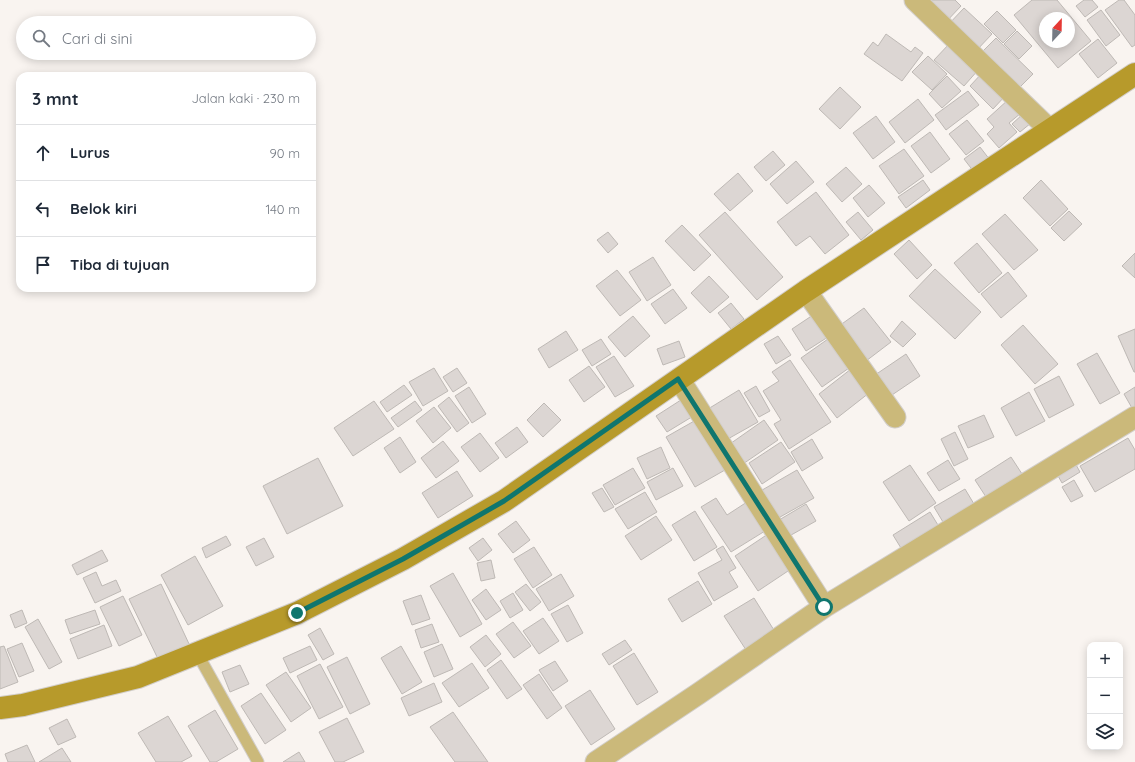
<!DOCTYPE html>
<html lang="id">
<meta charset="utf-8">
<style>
:root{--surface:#fff;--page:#f6f6f7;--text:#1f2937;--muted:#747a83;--line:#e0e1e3}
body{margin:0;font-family:Quicksand,sans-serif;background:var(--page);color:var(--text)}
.controls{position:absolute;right:12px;bottom:12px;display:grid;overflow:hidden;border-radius:8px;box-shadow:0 2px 10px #0003}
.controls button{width:36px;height:36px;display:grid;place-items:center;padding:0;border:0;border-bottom:1px solid var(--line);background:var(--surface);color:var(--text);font:20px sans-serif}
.compass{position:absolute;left:1039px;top:12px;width:36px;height:36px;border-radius:50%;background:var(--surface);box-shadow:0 2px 10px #0003;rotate:22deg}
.stop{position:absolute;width:12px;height:12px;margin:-9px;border:3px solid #0f766e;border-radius:50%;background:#fff}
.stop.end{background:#0f766e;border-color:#fff;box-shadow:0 1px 4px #0008}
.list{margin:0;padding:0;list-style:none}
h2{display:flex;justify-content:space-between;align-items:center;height:52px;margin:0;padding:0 16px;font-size:17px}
h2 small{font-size:13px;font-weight:400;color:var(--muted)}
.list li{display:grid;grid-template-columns:26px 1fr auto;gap:12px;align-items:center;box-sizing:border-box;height:56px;padding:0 16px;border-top:1px solid var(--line)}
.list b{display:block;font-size:15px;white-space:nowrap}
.list em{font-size:13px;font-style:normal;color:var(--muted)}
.icon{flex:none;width:22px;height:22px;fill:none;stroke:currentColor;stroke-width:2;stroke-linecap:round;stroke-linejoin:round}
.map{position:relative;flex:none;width:1135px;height:762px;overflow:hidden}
.search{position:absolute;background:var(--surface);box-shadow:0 2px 10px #0003;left:16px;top:16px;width:300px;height:44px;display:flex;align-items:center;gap:10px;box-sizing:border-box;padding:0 14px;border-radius:22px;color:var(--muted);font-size:15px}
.panel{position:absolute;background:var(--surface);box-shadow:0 2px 10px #0003;left:16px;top:72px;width:300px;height:220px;border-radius:12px}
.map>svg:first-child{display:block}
.building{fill:#dcd6d3;stroke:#beb9b5;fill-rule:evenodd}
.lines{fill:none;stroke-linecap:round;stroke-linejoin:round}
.lane-casing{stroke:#d2ceca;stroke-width:13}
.street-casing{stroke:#d2ceca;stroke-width:23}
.secondary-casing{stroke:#d2ceca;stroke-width:24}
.lane{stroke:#cbb97a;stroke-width:11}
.street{stroke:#cbb97a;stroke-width:21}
.secondary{stroke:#b79a2b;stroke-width:22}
.route{stroke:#0f766e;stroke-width:5}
</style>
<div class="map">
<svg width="1135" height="762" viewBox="0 0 1135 762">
<rect width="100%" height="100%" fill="#f9f4f0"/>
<path class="building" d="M920 0H955L961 6 944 24Z
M1032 0H1057L1091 41 1058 68 1014 15ZM1045 18H1069V42H1045Z
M1084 0H1092L1098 7 1085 17 1076 6Z
M1119 0H1124L1135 15V45L1132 47 1105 10Z
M964 8 992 34 975 52 947 26Z
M1101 10 1120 35 1106 46 1087 20Z
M997 11 1016 30 1003 43 984 24Z
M1017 31 1032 46 1019 59 1004 44Z
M886 34 911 52 915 47 923 53 902 81 864 54 873 42 878 46Z
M996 38 1033 74 1014 93 978 56Z
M1098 39 1117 63 1098 78 1079 54Z
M950 43 979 69 964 86 934 60Z
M928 56 947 74 932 90 912 72Z
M983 72 1006 95 993 109 970 86Z
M947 76 961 91 942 108 929 94Z
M840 87 861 107 840 129 819 109Z
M968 91 979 105 946 130 935 115Z
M918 99 934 120 905 143 889 122Z
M1009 99 1021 113 1009 123 1017 132 999 148 987 134 994 127 987 119Z
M1023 114 1031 123 1020 132 1012 124Z
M876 116 895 142 873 159 853 133Z
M967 120 984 141 966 155 949 134Z
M930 132 950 159 931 173 911 146Z
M980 147 990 160 974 172 964 159Z
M904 149 924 176 899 194 879 166Z
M773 151 785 165 766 181 754 167Z
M796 161 814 182 787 204 770 184Z
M846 167 862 184 842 202 826 184Z
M738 173 753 191 730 211 714 194Z
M923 180 930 190 906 208 898 197Z
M1041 180 1068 209 1050 226 1023 198Z
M869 185 885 203 868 217 853 198Z
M816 192 849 235 825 254 810 236 796 246 777 222Z
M1069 211 1082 224 1064 241 1051 228Z
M725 212 783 277 757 300 699 235Z
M858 212 873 230 861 240 846 222Z
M1005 214 1038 250 1014 270 982 234Z
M682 225 711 255 694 271 665 241Z
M608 232 618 244 608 253 597 240Z
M909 240 932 265 917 279 894 254Z
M977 243 1002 273 979 293 954 263Z
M1135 253V278L1122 266Z
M653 257 671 285 647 301 629 272Z
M935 269 981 312 955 339 909 296Z
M617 270 641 300 620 316 596 286Z
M1008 272 1027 296 1001 318 981 294Z
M709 276 729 297 710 313 691 293Z
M673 289 687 308 665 324 651 304Z
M731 303 744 319 731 329 718 313Z
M864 308 891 342 866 361 839 326Z
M813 315 828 337 806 351 792 329Z
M633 316 650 336 625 357 608 337Z
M902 321 916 334 903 347 890 336Z
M1023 325 1058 364 1035 384 1001 345Z
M1135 329V372H1134L1118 336Z
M566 331 578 350 549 368 538 349Z
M778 336 791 355 776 364 764 344Z
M601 339 611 354 592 366 582 350Z
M828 339 849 368 822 387 801 358Z
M679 341 685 357 663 365 657 349Z
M1097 353 1120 393 1100 404 1077 364Z
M906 354 920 376 889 397 875 375Z
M614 356 634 386 615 397 596 367Z
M790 360 831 422 789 449 774 424 781 420 763 391 779 381 772 372Z
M589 366 605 387 584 402 569 380Z
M434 368 448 391 423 406 409 382Z
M457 368 467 383 453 392 443 377Z
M851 369 869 393 837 418 819 394Z
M1059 376 1074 405 1049 418 1034 389Z
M404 385 412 395 387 412 380 402Z
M756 386 770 411 759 417 744 393Z
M469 387 486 414 472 423 455 396Z
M1135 387V406L1132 408 1124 394Z
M739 390 758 422 726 440 708 409Z
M1029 392 1045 421 1016 436 1001 408Z
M449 397 469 423 457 432 438 406Z
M684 398 695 415 667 432 656 416Z
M374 401 394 429 353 456 334 428Z
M415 401 422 410 398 427 391 418Z
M544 403 561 420 543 437 527 420Z
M434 407 451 428 433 443 416 421Z
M984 415 994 437 968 448 958 426Z
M696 420 725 470 695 487 666 437Z
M764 420 778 440 740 466 727 446Z
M517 427 528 442 506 458 495 443Z
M955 432 968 459 954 466 941 439Z
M480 433 499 458 480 472 461 447Z
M400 437 416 462 400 473 384 448Z
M1128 438 1135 450V469L1095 492 1080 466Z
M812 439 823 458 802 471 791 452Z
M443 441 459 461 436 478 421 458Z
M781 442 795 462 762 484 749 463Z
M661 447 670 468 647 479 637 458Z
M1011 457 1024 477 988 500 975 480Z
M318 458 343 506 287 534 263 486Z
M948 460 960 479 939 491 927 473Z
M1075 463 1080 472 1062 483 1057 474Z
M910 465 936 503 909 521 883 482Z
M633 468 645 488 615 505 603 485Z
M673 468 683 486 656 500 647 482Z
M797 470 814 498 773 521 757 493Z
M457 471 473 496 438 518 422 493Z
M1074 480 1083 496 1071 502 1062 487Z
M602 488 614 507 604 512 592 493Z
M965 489 977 509 946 527 934 507Z
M645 492 657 512 628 529 615 509Z
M716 498 727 515 747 502 765 531 731 552 701 507Z
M806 504 816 521 784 539 774 523Z
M695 511 717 547 694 561 672 525Z
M930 512 941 530 904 553 893 535Z
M656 516 672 540 641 560 625 536Z
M516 521 530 540 513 553 498 534Z
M771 532 794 567 758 591 735 556Z
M226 536 231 545 206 558 202 548Z
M264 538 274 557 256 566 246 547Z
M483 538 492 550 478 561 469 548Z
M723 546 736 568 729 572 738 587 714 601 698 573 722 560 716 550Z
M534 547 552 575 533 588 514 559Z
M102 550 108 561 77 575 72 565Z
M195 556 223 606 188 625 161 575Z
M491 560 495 578 481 581 477 563Z
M96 572 102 586 116 580 121 591 95 603 83 578Z
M453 573 482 624 460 637 430 586Z
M561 574 574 596 549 611 536 589Z
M698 581 712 604 682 622 668 599Z
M161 584 190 646 159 661 129 599Z
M526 584 541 602 530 611 515 592Z
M486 589 501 610 486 620 472 600Z
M513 593 523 610 510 618 500 601Z
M421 595 430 619 412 625 403 601Z
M123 596 142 635 119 646 100 607Z
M754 598 777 635 748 653 724 616Z
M568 605 583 633 567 642 551 614Z
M22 610 27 623 15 628 10 615Z
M95 610 100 624 70 634 65 620Z
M543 618 559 641 539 654 523 631Z
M38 619 62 662 49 669 25 627Z
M513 622 531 646 514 658 496 634Z
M432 624 439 642 421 648 415 630Z
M104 625 112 646 78 659 70 639Z
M320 628 334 654 323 660 308 635Z
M486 635 501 654 485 667 470 647Z
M625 640 632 650 609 665 602 654Z
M22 643 34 671 19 677 7 649Z
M442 644 453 669 434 677 424 652Z
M4 646 18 682 0 689V647Z
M310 646 317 660 290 673 283 658Z
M401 646 422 682 402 694 381 658Z
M634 653 658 692 637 705 613 666Z
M347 657 370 704 350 714 327 667Z
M501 660 522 689 507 699 487 670Z
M555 661 568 681 553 691 539 670Z
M472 663 489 688 459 707 442 683Z
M320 664 343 707 319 719 297 676Z
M240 665 249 684 230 692 222 672Z
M286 672 311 708 291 722 266 685Z
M539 674 562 708 547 719 523 685Z
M434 683 442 702 409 716 401 698Z
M590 690 615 729 591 745 565 706Z
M261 693 286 730 265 744 241 706Z
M215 710 238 749 216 762H210L188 726Z
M453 712 488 762H455L430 727Z
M168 716 192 756 181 762H156L138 733Z
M347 718 364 752 343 762H335L319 732Z
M67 719 76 737 58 745 49 728Z
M27 745 35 762H8L5 754Z
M62 748 71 762H39Z
M299 752 305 762H283Z"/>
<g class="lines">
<g class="lane-casing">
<path id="lane" d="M197 653 258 762"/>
</g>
<g class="street-casing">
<path id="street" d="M915 0 1050 130
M806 291 895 417
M679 379 824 607
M596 762 698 694 824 607 1135 417"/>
</g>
<g class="secondary-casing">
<path id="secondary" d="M0 708 23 705 138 677 297 613 403 559 504 501 806 291 1135 74"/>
</g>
<use href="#lane" class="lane"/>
<use href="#street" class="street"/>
<use href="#secondary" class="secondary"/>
</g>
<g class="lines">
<path class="route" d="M297 613 403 559 504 501 678 379 824 607"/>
</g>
</svg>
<div class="controls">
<button>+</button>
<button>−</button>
<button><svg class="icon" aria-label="layers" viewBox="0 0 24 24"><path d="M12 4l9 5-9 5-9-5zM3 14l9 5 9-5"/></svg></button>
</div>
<svg class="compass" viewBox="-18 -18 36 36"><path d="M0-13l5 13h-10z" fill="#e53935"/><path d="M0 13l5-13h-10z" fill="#747a83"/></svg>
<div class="stop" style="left:824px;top:607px"></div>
<div class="stop end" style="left:297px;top:613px"></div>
<div class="search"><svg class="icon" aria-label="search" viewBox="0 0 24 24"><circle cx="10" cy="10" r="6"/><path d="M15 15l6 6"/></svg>Cari di sini</div>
<section class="panel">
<h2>3 mnt<small>Jalan kaki · 230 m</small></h2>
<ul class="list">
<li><svg class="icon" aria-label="ahead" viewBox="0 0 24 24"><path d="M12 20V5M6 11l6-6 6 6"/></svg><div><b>Lurus</b></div><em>90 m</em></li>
<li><svg class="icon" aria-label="left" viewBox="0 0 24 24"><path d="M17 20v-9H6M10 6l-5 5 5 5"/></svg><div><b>Belok kiri</b></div><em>140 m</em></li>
<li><svg class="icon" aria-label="arrive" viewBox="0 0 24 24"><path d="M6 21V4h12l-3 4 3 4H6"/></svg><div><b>Tiba di tujuan</b></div></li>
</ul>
</section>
</div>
